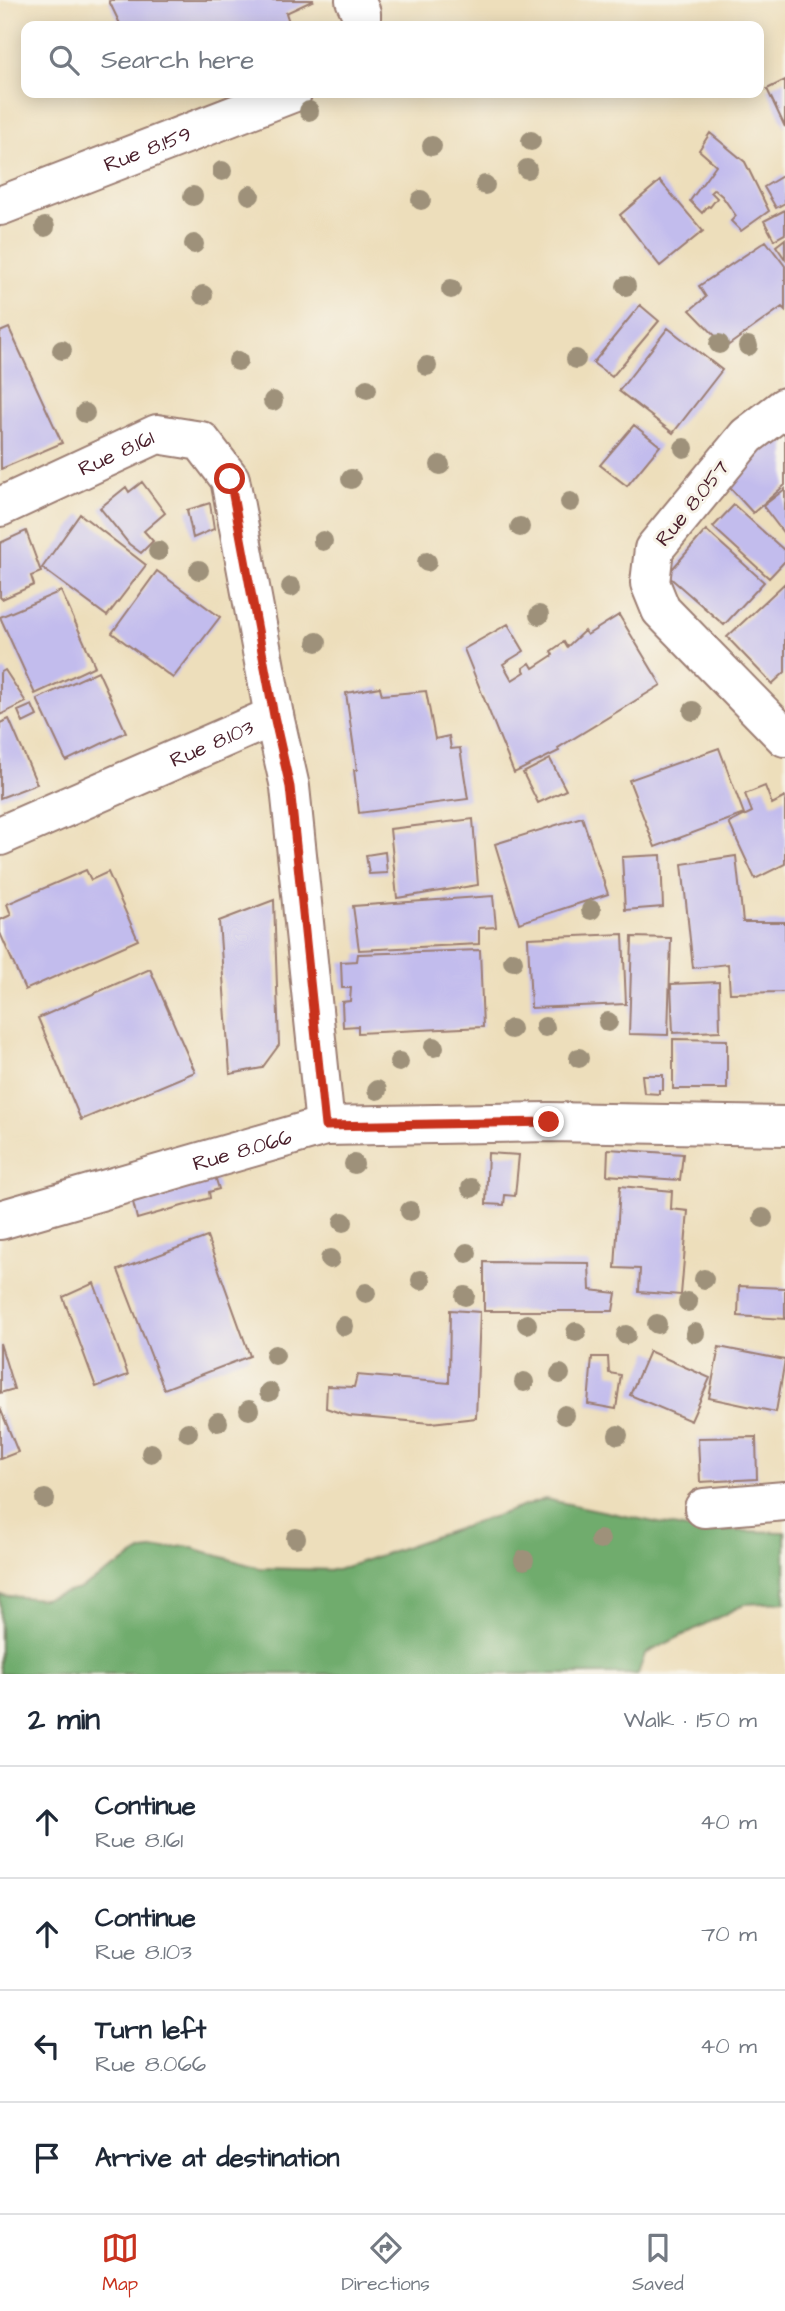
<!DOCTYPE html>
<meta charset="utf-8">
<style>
:root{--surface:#fff;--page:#f6f6f7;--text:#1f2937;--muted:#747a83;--line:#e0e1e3;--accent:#c8321e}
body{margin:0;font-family:"Architects Daughter",sans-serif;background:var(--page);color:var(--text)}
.stop{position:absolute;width:21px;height:21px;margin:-16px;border:5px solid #c8321e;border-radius:50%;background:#fff}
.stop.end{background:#c8321e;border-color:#fff;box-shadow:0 2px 7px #0008}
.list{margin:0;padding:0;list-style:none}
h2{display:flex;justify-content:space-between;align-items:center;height:91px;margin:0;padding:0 28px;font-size:30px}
h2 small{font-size:23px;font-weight:400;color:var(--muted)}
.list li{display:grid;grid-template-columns:46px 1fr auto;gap:21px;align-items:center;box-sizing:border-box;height:112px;padding:0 28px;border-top:2px solid var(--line)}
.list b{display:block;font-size:26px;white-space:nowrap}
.list p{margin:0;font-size:23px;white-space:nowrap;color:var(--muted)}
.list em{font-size:23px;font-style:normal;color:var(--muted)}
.icon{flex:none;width:38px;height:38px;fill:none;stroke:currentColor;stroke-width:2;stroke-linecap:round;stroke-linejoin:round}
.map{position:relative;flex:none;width:785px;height:1674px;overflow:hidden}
.search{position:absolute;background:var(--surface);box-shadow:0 4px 18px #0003;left:21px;right:21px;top:21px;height:77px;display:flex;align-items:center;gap:18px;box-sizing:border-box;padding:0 24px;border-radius:14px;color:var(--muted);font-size:26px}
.sheet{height:539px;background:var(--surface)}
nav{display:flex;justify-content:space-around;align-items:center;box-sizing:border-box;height:98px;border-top:2px solid var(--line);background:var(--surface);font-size:19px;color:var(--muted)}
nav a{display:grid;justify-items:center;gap:4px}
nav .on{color:var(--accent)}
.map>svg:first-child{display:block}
.forest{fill:#70ac6d;stroke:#5d664c;stroke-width:2}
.building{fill:#c2bced}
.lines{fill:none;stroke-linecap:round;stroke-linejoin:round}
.street-casing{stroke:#9c7e73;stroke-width:42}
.street{stroke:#fff;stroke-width:38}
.tree{fill:#9e917a}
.route{stroke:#c8321e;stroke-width:9}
.labels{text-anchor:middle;stroke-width:6;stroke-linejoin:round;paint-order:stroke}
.street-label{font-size:21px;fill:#4a1f2b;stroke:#f7f3e8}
</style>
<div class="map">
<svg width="785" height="1674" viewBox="0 0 785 1674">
<rect width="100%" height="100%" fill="#f7f3e8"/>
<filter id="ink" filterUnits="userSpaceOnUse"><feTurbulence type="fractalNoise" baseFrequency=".0143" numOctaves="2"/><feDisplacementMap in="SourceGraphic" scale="14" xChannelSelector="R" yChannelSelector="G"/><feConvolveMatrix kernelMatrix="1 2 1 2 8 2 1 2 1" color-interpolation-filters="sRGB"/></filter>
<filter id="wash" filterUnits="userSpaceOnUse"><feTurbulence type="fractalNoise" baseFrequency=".00686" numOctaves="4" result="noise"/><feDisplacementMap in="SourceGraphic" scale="28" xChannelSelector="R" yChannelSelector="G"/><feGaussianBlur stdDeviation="1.57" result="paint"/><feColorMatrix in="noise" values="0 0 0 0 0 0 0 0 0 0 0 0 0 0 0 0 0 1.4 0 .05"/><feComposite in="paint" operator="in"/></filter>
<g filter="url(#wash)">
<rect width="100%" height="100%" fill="#eddebb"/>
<path class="forest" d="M545 1499 692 1530 785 1532V1602L745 1604 645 1654 638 1674H0V1595L43 1599 79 1589 143 1551 186 1546 259 1568 337 1570Z"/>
<g id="blocks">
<path class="building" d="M112 0H314L286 13 289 22 281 26H265L264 24 259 26H121L109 1Z
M785 80V127L767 89Z
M710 133 745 162 769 211 741 231 731 221 736 216 722 196 714 189 711 192 717 198 710 207 708 206 702 213 690 201 716 165 699 150Z
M784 175 785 203 776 208 764 187Z
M660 181 703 231 660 266 620 215Z
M785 210V234L774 240 764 221Z
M785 239V259L776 246Z
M766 241 785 266V310L782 307 726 347 690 310 706 297 699 286Z
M640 305 659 321 612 377 593 363Z
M9 328 62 443 1 469 0 332Z
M668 328 722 370 673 433 619 391Z
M785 421V485L753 513 721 478Z
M634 425 660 446 627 486 600 465Z
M142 482 165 513 144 531 153 541 141 553 129 544 100 508 126 487 129 492Z
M785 489V535L763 506Z
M210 503 214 529 193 538 187 510Z
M734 505 785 551V561L769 578 713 527Z
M80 514 146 565 107 616 42 568Z
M706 530 764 582 724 625 667 575Z
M26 531 41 572 31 576 34 585 2 599 0 597V543Z
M157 571 220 617 173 678 112 633Z
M785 583V672L772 684 727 637Z
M61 591 95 666 35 694 0 617Z
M619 615 661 685 558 748 559 751 514 773 464 649 508 624 524 651 503 664 512 680 525 672 523 668 530 663 533 668 553 655 551 651 564 642 567 647 584 631 587 635Z
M5 670 26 702 0 715V673Z
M98 671 126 732 66 761 37 699Z
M380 687 382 695 426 691 435 739 449 736 451 749 460 748 468 799 359 813 354 770H357L346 693Z
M32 705 37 716 23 723 18 711Z
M9 719 37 784 0 798V723Z
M719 748 744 814 655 847 629 780Z
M550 759 566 790 538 803 523 773Z
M765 786 772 804 785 797V864L755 879 729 823 752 812 745 794Z
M582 817 608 894 519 923 495 844Z
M473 819 478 885 397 898 390 829Z
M385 852 387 873 369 874 366 855Z
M661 855 663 907 625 910 622 857Z
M736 856 743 922H785V992L730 993 728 964 693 968 682 864Z
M86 870 91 880 108 872 138 940 25 990 0 933V920L11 915 7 904Z
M493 896 496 927 479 928V944L359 950 353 906Z
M274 900 279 1045 262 1068 230 1074 219 921Z
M623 934 626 1004 531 1008 528 938Z
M632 937 671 938 668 1035 629 1034Z
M480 950 483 1027 358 1033V1026L343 1027 342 1002 350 1001 351 988H342L341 962 357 961 358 954Z
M150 969 195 1072 81 1120 38 1018Z
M719 982 720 1031 673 1033 671 984Z
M673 1039 727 1040V1089H673Z
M642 1075H663V1090H659V1094L644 1093Z
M608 1149 683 1154 680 1180 607 1175Z
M488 1153 519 1155 515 1196 505 1195 504 1205 486 1204Z
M215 1176 219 1189 209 1192 210 1198 137 1219 133 1202Z
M620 1186 672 1191 671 1209 688 1211 681 1295 639 1292 640 1269 615 1268Z
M207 1237 250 1356 164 1389 118 1270Z
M484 1262 589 1263 590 1290 616 1293 613 1311H484Z
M94 1283 128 1375 96 1387 63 1297Z
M739 1286 785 1288V1319L738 1316Z
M450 1310 480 1312 476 1418 431 1423 349 1416 326 1408 327 1386 354 1387 357 1375 449 1383Z
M0 1343 14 1389 0 1393Z
M719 1347 785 1360 776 1412 709 1398Z
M649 1351 710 1378 691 1421 630 1395Z
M592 1357H608L609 1373 621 1375 616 1409 588 1404Z
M0 1408 18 1452 0 1459Z
M756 1437 757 1479 700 1482 698 1438Z"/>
</g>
</g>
<g filter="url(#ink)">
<use href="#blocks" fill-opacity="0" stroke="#9c7e73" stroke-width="2"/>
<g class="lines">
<g class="street-casing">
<g id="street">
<path d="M355 0 361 13V26"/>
<path id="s1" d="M0 206 292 93"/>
<path d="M785 407 747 436 654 549 650 583 661 610 785 737"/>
<path id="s2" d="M0 507 157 434 201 441 230 479 274 716"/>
<path id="s3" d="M0 836 274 716 290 787 325 1126"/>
<path id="s4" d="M0 1220 325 1126 549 1122 785 1126"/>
<path d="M704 1508 785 1501"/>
</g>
</g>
<use href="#street" class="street"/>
</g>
<g class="tree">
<circle cx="309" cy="111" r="10"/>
<circle cx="531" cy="141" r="10"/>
<circle cx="432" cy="146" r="10"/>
<circle cx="527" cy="169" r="10"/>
<circle cx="222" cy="171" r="10"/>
<circle cx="485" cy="185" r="10"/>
<circle cx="250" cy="195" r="10"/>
<circle cx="193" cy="196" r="10"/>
<circle cx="421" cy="200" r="10"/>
<circle cx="45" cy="227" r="10"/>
<circle cx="194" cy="244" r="10"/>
<circle cx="626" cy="286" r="10"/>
<circle cx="451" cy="289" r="10"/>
<circle cx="203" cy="295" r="10"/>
<circle cx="719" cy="344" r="10"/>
<circle cx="748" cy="346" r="10"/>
<circle cx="62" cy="350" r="10"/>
<circle cx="576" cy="359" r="10"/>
<circle cx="238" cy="361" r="10"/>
<circle cx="427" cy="366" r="10"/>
<circle cx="367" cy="389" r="10"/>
<circle cx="273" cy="401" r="10"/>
<circle cx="85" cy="413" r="10"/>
<circle cx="684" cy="448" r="10"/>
<circle cx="440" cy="465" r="10"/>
<circle cx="351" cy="479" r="10"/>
<circle cx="570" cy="502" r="10"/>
<circle cx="520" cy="527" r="10"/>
<circle cx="323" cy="541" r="10"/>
<circle cx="158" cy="551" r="10"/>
<circle cx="427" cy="562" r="10"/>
<circle cx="199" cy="570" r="10"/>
<circle cx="291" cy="587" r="10"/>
<circle cx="539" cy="615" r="10"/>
<circle cx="317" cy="642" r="10"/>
<circle cx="693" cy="711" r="10"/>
<circle cx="591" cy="910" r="10"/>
<circle cx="513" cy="961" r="10"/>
<circle cx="608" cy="1022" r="10"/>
<circle cx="545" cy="1027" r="10"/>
<circle cx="511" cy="1029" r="10"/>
<circle cx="434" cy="1047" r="10"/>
<circle cx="579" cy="1058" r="10"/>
<circle cx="399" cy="1062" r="10"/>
<circle cx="377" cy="1090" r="10"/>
<circle cx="354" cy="1164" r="10"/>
<circle cx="471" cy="1188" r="10"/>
<circle cx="410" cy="1211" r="10"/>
<circle cx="763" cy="1218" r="10"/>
<circle cx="343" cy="1222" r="10"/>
<circle cx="467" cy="1253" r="10"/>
<circle cx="330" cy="1259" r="10"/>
<circle cx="704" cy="1279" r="10"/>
<circle cx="421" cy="1280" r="10"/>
<circle cx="366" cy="1293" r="10"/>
<circle cx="465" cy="1296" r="10"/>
<circle cx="688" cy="1302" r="10"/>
<circle cx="527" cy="1324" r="10"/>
<circle cx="657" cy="1324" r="10"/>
<circle cx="344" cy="1326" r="10"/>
<circle cx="576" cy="1332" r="10"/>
<circle cx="695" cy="1333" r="10"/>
<circle cx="626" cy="1335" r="10"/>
<circle cx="275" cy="1355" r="10"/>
<circle cx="560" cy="1374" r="10"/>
<circle cx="524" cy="1382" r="10"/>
<circle cx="269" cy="1392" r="10"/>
<circle cx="249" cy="1410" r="10"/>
<circle cx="565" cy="1415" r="10"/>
<circle cx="218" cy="1422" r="10"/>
<circle cx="188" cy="1432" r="10"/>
<circle cx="618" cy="1435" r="10"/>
<circle cx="151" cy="1453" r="10"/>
<circle cx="45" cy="1499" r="10"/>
<circle cx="296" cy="1538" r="10"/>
<circle cx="600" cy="1540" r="10"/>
<circle cx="524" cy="1560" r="10"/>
</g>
</g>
<g class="lines" filter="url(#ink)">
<path class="route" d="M230 479 274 716 290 787 325 1126 549 1122"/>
</g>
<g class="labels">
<g class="street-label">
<text dy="7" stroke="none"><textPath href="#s1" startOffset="158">Rue 8.159</textPath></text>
<text dy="7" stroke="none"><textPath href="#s2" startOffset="128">Rue 8.161</textPath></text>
<text transform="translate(692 503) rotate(-51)" y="7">Rue 8.057</text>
<text dy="7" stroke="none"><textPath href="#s3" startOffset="231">Rue 8.103</textPath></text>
<text dy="7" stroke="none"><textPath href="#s4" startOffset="252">Rue 8.066</textPath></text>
</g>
</g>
</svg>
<div class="stop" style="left:230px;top:479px"></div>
<div class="stop end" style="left:549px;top:1122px"></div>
<div class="search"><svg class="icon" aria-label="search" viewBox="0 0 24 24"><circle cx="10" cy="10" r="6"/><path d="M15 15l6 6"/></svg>Search here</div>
</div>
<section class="sheet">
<h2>2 min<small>Walk · 150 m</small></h2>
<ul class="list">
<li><svg class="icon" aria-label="ahead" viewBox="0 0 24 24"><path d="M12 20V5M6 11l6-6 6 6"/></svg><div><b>Continue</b><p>Rue 8.161</p></div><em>40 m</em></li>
<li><svg class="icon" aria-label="ahead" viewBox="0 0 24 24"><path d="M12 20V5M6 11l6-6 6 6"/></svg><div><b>Continue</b><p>Rue 8.103</p></div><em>70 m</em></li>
<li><svg class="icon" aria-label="left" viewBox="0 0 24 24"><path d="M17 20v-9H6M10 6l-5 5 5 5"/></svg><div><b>Turn left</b><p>Rue 8.066</p></div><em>40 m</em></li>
<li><svg class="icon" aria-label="arrive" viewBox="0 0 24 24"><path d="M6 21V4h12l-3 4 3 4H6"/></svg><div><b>Arrive at destination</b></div></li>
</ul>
</section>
<nav>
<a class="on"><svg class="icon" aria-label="map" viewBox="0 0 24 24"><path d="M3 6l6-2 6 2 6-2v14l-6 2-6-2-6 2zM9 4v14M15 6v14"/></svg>Map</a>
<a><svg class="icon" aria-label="directions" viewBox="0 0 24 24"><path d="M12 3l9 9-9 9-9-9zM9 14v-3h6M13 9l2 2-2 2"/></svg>Directions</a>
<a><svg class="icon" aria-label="saved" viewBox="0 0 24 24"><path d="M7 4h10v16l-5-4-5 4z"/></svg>Saved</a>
</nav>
